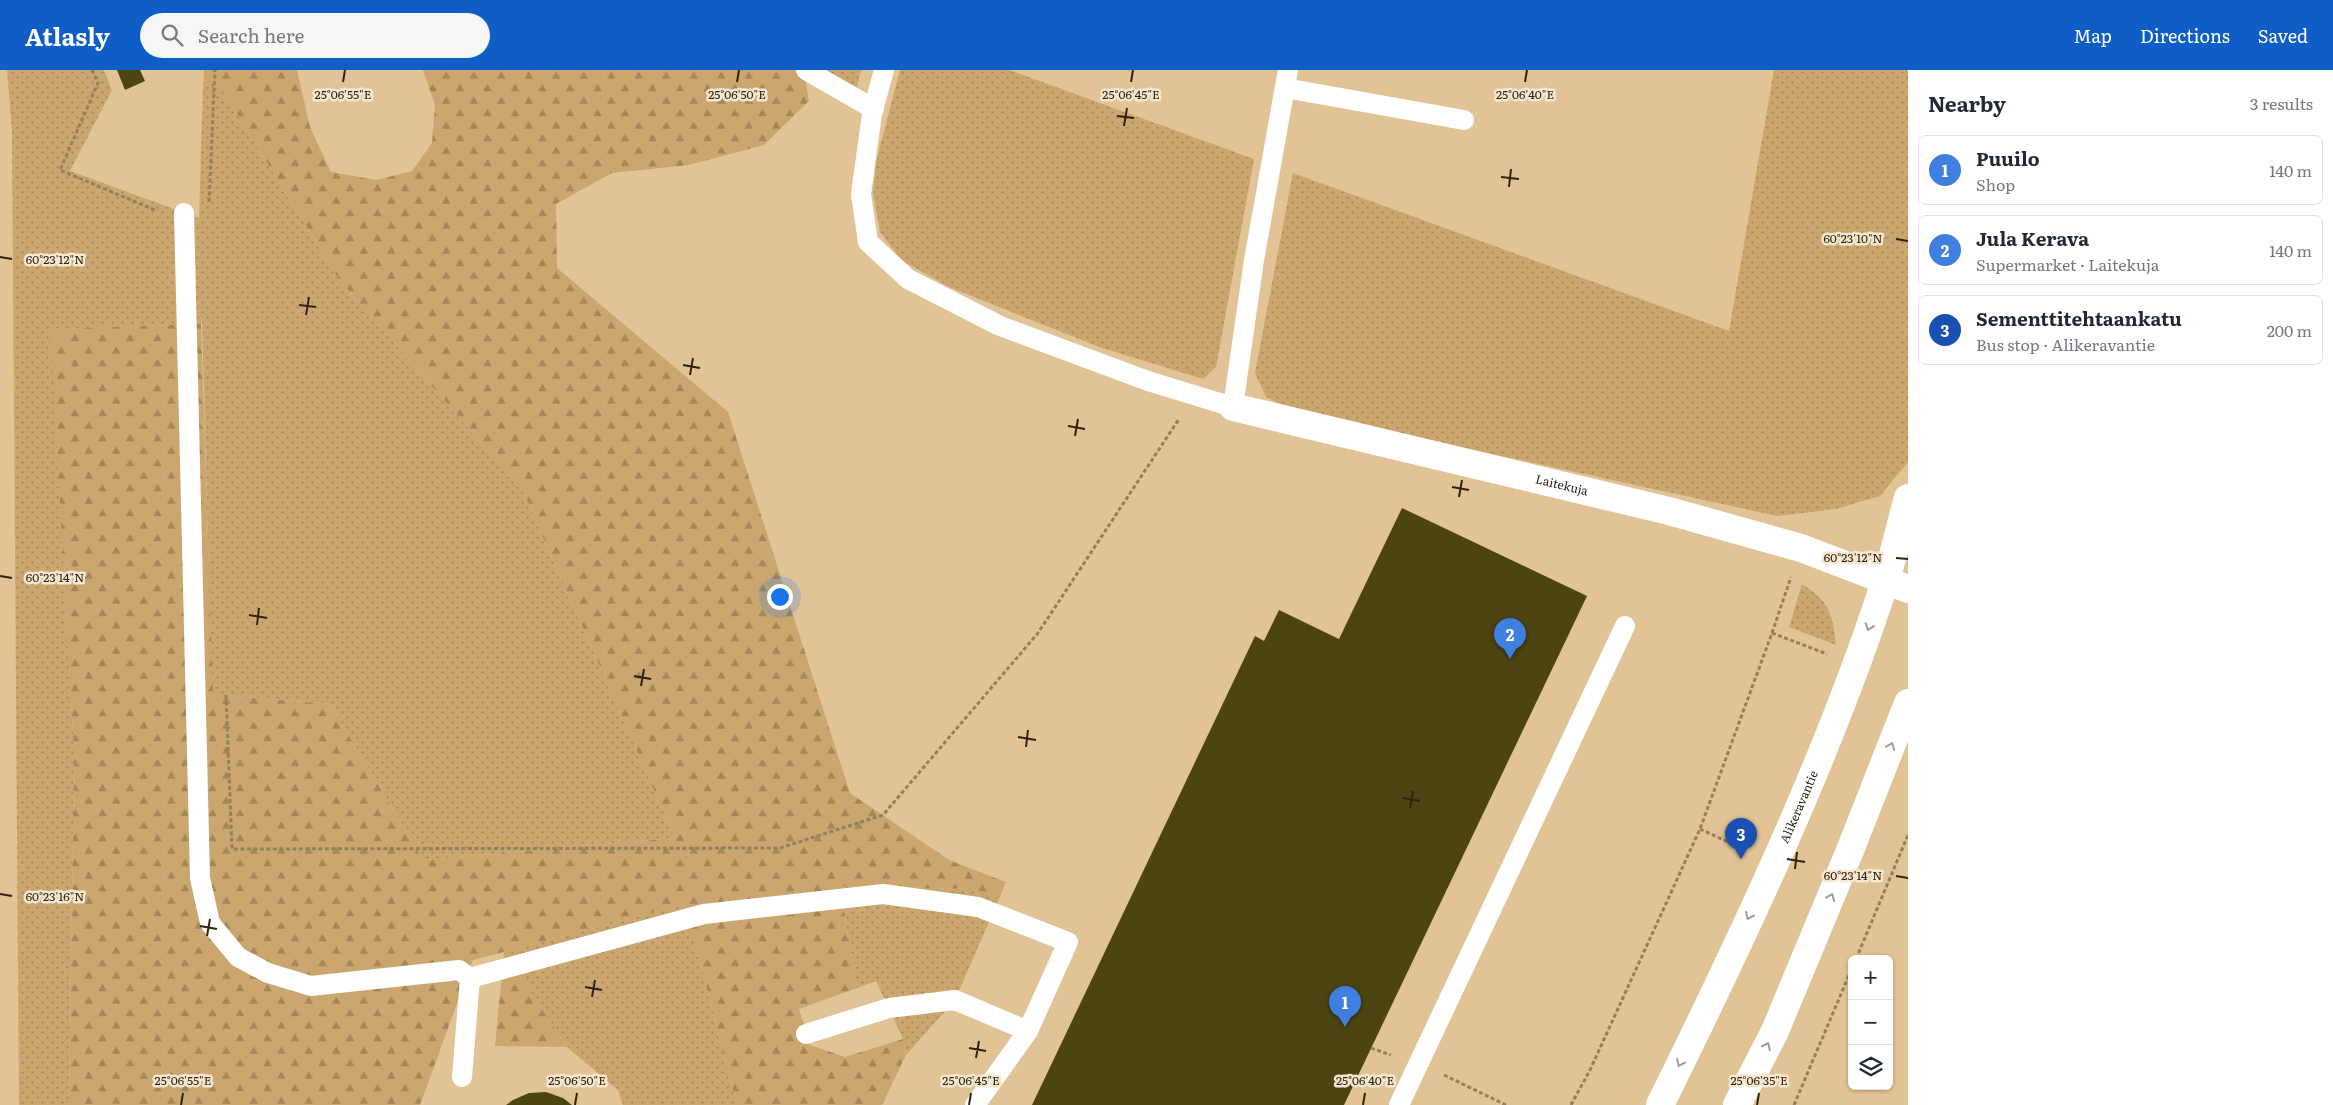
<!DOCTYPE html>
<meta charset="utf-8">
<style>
:root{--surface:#fff;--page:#f6f6f7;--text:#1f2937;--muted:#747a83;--line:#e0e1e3;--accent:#0f5ec8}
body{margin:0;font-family:Literata,serif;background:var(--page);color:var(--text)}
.controls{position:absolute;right:15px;bottom:15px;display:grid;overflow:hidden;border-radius:8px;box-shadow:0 1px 4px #0004}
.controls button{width:45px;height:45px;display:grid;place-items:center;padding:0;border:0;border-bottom:1px solid var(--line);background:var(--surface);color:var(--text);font:25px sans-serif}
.you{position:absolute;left:779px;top:526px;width:18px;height:18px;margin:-12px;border:4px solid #fff;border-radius:50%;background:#1a73e8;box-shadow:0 0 0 8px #1a73e833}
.badge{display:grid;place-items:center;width:32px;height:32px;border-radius:50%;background:var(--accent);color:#fff;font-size:16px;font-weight:700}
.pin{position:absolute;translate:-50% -41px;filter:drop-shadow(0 1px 2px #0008)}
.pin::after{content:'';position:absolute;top:26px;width:18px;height:15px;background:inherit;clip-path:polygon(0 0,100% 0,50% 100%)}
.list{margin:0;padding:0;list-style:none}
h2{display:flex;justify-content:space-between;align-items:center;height:65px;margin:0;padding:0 20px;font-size:21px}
h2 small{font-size:16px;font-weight:400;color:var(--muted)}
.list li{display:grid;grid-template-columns:32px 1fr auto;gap:15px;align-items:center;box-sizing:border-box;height:70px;margin:0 10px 10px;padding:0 10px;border:1px solid var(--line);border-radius:8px}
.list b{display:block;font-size:19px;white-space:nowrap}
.list p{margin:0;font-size:16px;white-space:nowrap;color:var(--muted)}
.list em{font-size:16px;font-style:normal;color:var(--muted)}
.icon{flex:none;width:28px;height:28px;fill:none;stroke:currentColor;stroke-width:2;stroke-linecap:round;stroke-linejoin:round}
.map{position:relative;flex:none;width:1908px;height:1035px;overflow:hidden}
header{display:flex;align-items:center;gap:30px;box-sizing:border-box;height:70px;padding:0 25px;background:var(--accent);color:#fff}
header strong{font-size:24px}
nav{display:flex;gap:28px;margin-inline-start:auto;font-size:18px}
.search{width:350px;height:45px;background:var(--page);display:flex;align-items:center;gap:12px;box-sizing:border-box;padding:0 18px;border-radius:28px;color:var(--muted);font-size:19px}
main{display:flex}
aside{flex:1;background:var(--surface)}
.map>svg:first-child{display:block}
.grass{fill:url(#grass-dots)}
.forest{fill:url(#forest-firs)}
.building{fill:#4d4413}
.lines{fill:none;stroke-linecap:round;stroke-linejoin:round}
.path{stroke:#957f5d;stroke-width:3;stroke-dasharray:4 2.5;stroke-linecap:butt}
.lane{stroke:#fff;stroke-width:20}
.street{stroke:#fff;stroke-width:28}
.secondary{stroke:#fff;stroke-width:28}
.oneway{stroke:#a19c93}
.ticks{fill:none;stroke:#2e2310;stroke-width:2}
.labels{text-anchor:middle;stroke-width:5;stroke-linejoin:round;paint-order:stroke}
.street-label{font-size:12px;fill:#2e2310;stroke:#f6e7d0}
.ticks-label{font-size:12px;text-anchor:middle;fill:#2e2310;stroke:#f6e7d0;stroke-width:5;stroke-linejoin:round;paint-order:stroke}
</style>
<header>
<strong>Atlasly</strong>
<div class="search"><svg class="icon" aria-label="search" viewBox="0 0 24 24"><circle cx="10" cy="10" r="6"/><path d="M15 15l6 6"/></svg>Search here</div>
<nav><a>Map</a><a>Directions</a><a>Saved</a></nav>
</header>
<main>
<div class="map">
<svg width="1908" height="1035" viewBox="0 0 1908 1035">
<defs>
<pattern id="grass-dots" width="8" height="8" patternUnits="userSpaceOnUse" patternTransform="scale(1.25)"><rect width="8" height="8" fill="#cba76f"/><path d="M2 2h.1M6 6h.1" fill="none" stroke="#a5885a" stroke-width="1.8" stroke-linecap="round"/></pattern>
<pattern id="forest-firs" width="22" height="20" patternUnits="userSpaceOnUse" patternTransform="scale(1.25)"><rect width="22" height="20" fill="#cba76f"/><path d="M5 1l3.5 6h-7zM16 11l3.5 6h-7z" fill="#a5885a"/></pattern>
</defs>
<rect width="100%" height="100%" fill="#e1c395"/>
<path class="grass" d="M7 0H104L112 20 70 101 199 148 203 16 221 18 338 208 523 421 675 768 423 790 330 634 212 624 202 248 201 254 51 259 74 682 69 1035H19L12 61Z
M806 0H861L854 28Z
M900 0H1009L1254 89 1216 297 1203 309 1099 277 949 217 901 190 880 162 873 123 876 92Z
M1774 0H1908V392L1880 426 1836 439 1777 446 1292 340 1266 327 1255 303 1293 103 1729 261Z
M1802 514C1829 531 1833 544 1836 575L1789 557Z
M840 816 972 819 999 829 955 930 906 985 903 969 876 911 857 918Z
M685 834 737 1035H623L618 1020 567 977 504 882Z"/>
<path class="forest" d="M204 0H297L310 57 331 102 376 110 412 101 432 73 435 35 423 0H794L805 9 809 31 764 75 689 95 612 103 556 134 557 198 728 342 850 723 949 790 1006 812 999 829 972 819 840 816 857 918 799 939 810 975 845 987 903 969 906 985 882 1035H737L685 834 504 882 567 977 495 976 504 882 473 890 420 1035H69L74 682 50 259 201 254 213 624 330 634 423 790 675 768 523 421 338 208 221 18 203 16Z"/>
<path class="building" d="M117 0H140L145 11 125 20Z
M1402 438 1587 526 1344 1035H1032L1255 566 1264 571 1279 540 1339 569Z
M546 1022 563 1028 572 1035H506L513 1030 529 1023Z"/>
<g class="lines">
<path class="path" d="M92 0 98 13 60 100 157 141
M209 132 215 0
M1772 563 1791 507
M226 625 232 779 780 778 883 745 1038 563 1179 349
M1700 759 1735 775
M1856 889 1908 765
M1371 978 1391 985
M1444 1005 1506 1035
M1571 1035 1590 1000 1700 759 1772 563 1827 584
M1794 1035 1852 898"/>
<path class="lane" d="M806 0 874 39
M884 0 872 44 861 124 868 172 908 209 1000 256 1148 311 1233 337 1254 190 1288 0
M1285 18 1464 50
M184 143 200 808 210 853 238 887 268 903 311 916 459 900 470 908
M806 964 889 938 955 930 1028 961
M462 1007 470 908 704 844 883 824 978 837 1068 872 1028 961 975 1035
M1399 1035 1625 556"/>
<path class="street" id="s1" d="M1233 337 1669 441 1801 478 1908 519"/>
<g class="secondary">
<path id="s2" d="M1660 1035C1743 867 1827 690 1885 512 1894 485 1900 456 1908 428"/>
<path d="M1737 1035 1775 961 1851 778 1908 633"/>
</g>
</g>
<defs><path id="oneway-chevron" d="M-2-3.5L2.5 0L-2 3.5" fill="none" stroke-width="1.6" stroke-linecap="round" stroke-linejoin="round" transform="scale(1.25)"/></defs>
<g class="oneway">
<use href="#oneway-chevron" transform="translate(1869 557) rotate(109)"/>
<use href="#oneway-chevron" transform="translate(1891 676) rotate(-69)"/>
<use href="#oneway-chevron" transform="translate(1831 827) rotate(-67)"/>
<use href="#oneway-chevron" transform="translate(1749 846) rotate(115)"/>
<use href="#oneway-chevron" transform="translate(1767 976) rotate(-63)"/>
<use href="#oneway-chevron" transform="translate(1680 993) rotate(115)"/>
</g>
<path class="ticks" d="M343 12 345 0M737 12 739 0M1131 12 1133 0M1525 12 1527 0M1117 46 1134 48M1124 56 1127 38M1501 107 1519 109M1509 117 1511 99M1896 169 1908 171M0 187 12 189M299 235 316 237M306 245 309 227M683 295 700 298M690 305 693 288M1068 356 1085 359M1075 366 1078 349M1452 417 1469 420M1459 427 1462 410M1896 488 1908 489M0 506 12 508M249 545 267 548M257 555 259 538M634 606 651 609M641 616 644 599M1018 667 1036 670M1026 677 1028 660M1403 728 1420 731M1410 738 1413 721M1787 789 1805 792M1795 799 1797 782M1896 806 1908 808M0 824 12 826M200 856 217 859M207 866 210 849M585 917 602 920M592 927 595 910M969 978 986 981M976 988 979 971M181 1035 183 1023M575 1035 577 1023M969 1035 971 1023M1363 1035 1365 1023M1757 1035 1759 1023"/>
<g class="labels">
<g class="street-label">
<text dy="4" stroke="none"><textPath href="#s1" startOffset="338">Laitekuja</textPath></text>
<text dy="4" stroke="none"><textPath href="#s2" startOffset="329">Alikeravantie</textPath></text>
</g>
</g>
<g class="ticks-label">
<text x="343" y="29">25°06'55"E</text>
<text x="737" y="29">25°06'50"E</text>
<text x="1131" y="29">25°06'45"E</text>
<text x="1525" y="29">25°06'40"E</text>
<text x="1853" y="173">60°23'10"N</text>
<text x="55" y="194">60°23'12"N</text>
<text x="1853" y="492">60°23'12"N</text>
<text x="55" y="512">60°23'14"N</text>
<text x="1853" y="810">60°23'14"N</text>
<text x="55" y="831">60°23'16"N</text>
<text x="183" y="1015">25°06'55"E</text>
<text x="577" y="1015">25°06'50"E</text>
<text x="971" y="1015">25°06'45"E</text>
<text x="1365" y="1015">25°06'40"E</text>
<text x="1759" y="1015">25°06'35"E</text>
</g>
</svg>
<div class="controls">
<button>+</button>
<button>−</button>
<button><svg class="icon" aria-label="layers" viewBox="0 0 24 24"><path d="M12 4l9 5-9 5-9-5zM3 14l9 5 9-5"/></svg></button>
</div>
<div class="you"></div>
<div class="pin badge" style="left:1345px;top:957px;background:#3f7fe0">1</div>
<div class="pin badge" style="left:1510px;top:589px;background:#3f7fe0">2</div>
<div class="pin badge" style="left:1741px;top:789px;background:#1a4fb4">3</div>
</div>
<aside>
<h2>Nearby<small>3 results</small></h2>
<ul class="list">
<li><span class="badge" style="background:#3f7fe0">1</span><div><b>Puuilo</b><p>Shop</p></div><em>140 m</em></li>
<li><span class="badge" style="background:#3f7fe0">2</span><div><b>Jula Kerava</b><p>Supermarket · Laitekuja</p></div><em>140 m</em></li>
<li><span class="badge" style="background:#1a4fb4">3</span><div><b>Sementtitehtaankatu</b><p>Bus stop · Alikeravantie</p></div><em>200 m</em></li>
</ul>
</aside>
</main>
